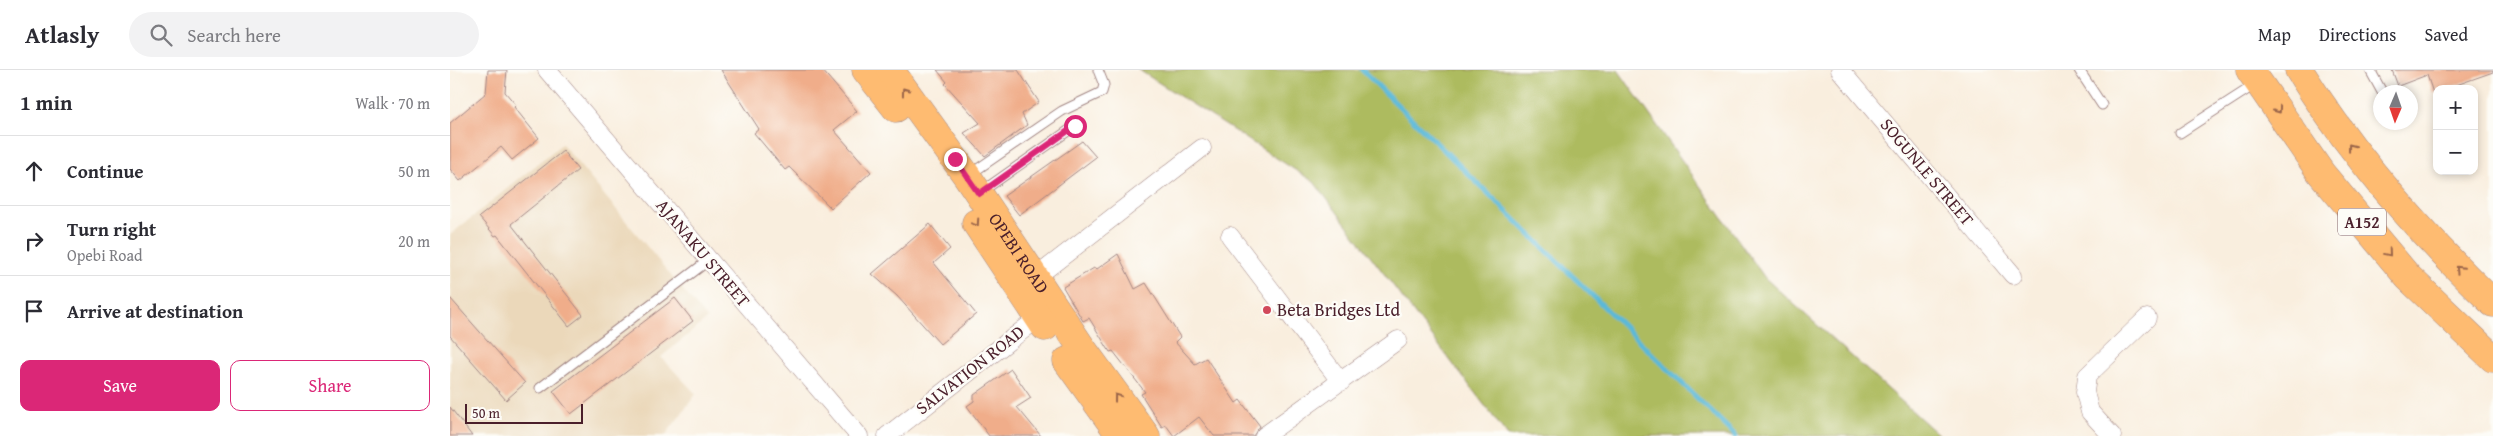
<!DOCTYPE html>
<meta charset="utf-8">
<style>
:root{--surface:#fff;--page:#f2f2f3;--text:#2b2b33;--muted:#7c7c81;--line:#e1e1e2;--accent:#db2777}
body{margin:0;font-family:"Gentium Book Plus",serif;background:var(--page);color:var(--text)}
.controls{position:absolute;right:15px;top:15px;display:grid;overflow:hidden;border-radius:10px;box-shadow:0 2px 8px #0003}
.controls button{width:45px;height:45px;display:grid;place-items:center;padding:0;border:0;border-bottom:1px solid var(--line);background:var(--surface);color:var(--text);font:25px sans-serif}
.compass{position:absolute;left:1923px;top:15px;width:45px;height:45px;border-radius:50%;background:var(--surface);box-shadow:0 2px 8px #0003;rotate:182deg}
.scale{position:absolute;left:15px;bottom:12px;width:118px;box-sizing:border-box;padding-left:5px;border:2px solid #4a1f2b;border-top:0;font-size:14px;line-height:18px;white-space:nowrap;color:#4a1f2b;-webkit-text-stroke:4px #fdfcf7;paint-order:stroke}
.stop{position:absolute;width:15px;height:15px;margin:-11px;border:4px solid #db2777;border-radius:50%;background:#fff}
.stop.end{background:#db2777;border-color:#fff;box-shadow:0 1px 5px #0008}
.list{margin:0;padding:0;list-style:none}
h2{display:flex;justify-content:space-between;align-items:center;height:65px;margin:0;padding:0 20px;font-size:21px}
h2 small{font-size:16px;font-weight:400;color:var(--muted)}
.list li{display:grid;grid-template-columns:32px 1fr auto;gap:15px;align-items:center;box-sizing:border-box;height:70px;padding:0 20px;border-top:1px solid var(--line)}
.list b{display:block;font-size:19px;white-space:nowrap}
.list p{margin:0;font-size:16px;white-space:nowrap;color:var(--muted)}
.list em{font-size:16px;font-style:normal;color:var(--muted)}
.actions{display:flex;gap:10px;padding:15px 20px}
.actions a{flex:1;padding:11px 0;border:1px solid var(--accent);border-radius:10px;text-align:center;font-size:18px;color:var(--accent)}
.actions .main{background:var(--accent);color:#fff}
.icon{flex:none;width:28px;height:28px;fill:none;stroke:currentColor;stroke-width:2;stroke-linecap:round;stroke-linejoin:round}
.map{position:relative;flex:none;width:2043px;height:366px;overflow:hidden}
header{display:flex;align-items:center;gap:30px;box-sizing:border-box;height:70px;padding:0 25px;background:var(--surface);border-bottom:1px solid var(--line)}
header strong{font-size:24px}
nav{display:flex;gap:28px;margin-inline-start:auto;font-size:18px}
.search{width:350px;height:45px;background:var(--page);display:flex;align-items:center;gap:12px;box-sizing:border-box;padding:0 18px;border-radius:28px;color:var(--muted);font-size:19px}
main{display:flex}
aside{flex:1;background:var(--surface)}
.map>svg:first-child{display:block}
.built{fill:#ebd8ba}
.green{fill:#adbb5e;stroke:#7c6d44}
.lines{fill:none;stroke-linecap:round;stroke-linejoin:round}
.stream{stroke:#5ab9d9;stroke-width:5}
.building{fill:#f0ad8a}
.service-casing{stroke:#a28684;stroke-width:11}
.minor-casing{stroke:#a28684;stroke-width:19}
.primary-casing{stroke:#a28684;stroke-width:29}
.service{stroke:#fff;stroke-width:9}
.minor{stroke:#fff;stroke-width:18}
.primary{stroke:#febb71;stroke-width:28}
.oneway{stroke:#9b654a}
.route{stroke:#db2777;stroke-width:6}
.poi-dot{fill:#d1495b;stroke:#fdfcf7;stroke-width:2}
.labels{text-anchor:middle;stroke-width:4.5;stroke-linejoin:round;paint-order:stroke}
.shield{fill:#fdfcf7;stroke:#806168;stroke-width:1}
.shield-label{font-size:16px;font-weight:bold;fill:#4a1f2b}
.street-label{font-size:18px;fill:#4a1f2b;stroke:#fdfcf7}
.poi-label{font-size:18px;fill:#4a1f2b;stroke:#fdfcf7;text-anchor:start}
</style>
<header>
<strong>Atlasly</strong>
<div class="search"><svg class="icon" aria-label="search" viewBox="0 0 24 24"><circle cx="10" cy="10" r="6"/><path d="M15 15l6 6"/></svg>Search here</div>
<nav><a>Map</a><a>Directions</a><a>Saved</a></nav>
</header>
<main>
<aside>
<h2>1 min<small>Walk · 70 m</small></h2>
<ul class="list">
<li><svg class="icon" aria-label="ahead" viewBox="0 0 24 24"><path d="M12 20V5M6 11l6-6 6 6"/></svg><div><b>Continue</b></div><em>50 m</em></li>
<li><svg class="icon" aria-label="right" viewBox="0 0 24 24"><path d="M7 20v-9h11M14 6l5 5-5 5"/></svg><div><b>Turn right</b><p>Opebi Road</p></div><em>20 m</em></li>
<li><svg class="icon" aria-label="arrive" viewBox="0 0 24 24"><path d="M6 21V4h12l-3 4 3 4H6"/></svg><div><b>Arrive at destination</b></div></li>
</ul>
<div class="actions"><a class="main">Save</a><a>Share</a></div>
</aside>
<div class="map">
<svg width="2043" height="366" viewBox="0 0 2043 366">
<rect width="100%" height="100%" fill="#fdfcf7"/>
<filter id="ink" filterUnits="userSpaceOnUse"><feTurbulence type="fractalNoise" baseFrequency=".02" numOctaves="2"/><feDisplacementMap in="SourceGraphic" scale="10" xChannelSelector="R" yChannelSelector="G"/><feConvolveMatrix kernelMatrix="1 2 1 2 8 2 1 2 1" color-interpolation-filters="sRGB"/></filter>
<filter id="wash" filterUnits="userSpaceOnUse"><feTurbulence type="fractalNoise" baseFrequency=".0096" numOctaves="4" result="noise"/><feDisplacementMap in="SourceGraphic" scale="20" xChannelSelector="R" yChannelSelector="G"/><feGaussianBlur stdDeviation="1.12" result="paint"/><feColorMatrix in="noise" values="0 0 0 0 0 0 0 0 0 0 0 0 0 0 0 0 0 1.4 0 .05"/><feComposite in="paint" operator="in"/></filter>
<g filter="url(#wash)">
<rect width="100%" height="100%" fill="#f9eede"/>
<path class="built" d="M112 74 257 249 211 287 246 324 215 366H0V165Z"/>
<path class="green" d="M689 0H1168L1315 208 1490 366H1058L864 112Z"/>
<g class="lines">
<path class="stream" d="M912 0 1286 366"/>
</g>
<g id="blocks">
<path class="building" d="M38 0H57L55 22 66 35 64 37 89 68 62 90 51 77 10 111 0 99V53L36 23Z
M271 0H372L407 41 384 60 421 102 381 138 339 97 335 100 304 63 309 59Z
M487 0H568L589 32 572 44 577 55 535 86 514 63 530 53 495 14 497 12Z
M1942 0H2043V2L1995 19H1987V22L1983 23 1977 5 1948 16Z
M632 71 646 87 569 145 554 126Z
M113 81 128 100 61 154 133 245 119 256 47 165 45 166 29 147Z
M480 154 500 179 484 193 526 244 490 274 447 226 422 204Z
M668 184 685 219 696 213 730 267 725 272 745 294 756 288 786 333 790 330 810 356 803 366H764L749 347 724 366 716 355 712 357 691 324 695 322 663 281 660 282 639 248 633 251 613 217 644 198 647 199Z
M0 228 75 313 56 330 0 266Z
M225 228 243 251 121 344 103 321Z
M561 299 581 328 567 337 591 366H539L517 336 524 331V325Z
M0 337 22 366H0Z"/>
</g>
</g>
<g filter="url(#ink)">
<use href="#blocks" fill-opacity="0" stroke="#a28684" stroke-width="1"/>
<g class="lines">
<g class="service-casing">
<path id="service" d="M1629 0 1652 35
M1920 0 1932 22
M1730 63 1806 14
M519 105 612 41 652 22 654 15 648 0
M531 122 625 56
M90 318 259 190"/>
</g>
<g class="minor-casing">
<path id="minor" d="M97 0 409 366
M1390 0 1563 205
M780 166 891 312
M586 207 752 78
M437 366 596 242
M814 366 948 270
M1662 366 1640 342 1635 322 1637 306 1697 248"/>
</g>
<g class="primary-casing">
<g id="primary">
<path d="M416 0 446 38"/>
<path id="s1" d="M440 0 517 106 632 278 696 366"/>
<path d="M1800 0 1871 103 1958 207 2043 288"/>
<path d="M1849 0C1903 87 1969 162 2043 233"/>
<path d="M526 153 595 257"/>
<path d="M617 291 671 366"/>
</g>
</g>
<use href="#service" class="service"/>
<use href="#minor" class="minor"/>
<use href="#primary" class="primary"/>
</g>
<defs><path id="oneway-chevron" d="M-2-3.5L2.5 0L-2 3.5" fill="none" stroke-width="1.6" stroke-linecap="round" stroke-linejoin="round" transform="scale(1.25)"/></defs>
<g class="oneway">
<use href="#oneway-chevron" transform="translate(455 21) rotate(-126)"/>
<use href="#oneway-chevron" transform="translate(1828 40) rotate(54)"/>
<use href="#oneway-chevron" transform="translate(1901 77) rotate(-128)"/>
<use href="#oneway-chevron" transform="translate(526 153) rotate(56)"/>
<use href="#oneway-chevron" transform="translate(1938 183) rotate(50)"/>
<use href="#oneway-chevron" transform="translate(2009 199) rotate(-133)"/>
<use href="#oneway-chevron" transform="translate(667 327) rotate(-127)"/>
</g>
</g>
<g class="lines" filter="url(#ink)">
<path class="route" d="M505 89 529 124 625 56"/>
</g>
<circle class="poi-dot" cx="817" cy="240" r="5"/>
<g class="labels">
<rect class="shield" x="1888" y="138.5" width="48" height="27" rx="4"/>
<g class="shield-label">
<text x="1912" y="158">A152</text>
</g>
<g class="street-label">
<text transform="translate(1477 102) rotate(50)" y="6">SOGUNLE STREET</text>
<text transform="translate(253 183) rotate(50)" y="6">AJANAKU STREET</text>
<text dy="6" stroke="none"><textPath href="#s1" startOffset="224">OPEBI ROAD</textPath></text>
<text transform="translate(520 300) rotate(-38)" y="6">SALVATION ROAD</text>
</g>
<g class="poi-label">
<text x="827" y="246">Beta Bridges Ltd</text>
</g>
</g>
</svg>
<div class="controls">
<button>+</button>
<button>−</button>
</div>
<svg class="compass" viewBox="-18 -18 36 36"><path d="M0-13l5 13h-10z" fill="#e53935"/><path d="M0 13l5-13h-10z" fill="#7c7c81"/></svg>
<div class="scale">50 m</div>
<div class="stop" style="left:625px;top:56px"></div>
<div class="stop end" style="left:505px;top:89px"></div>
</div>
</main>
